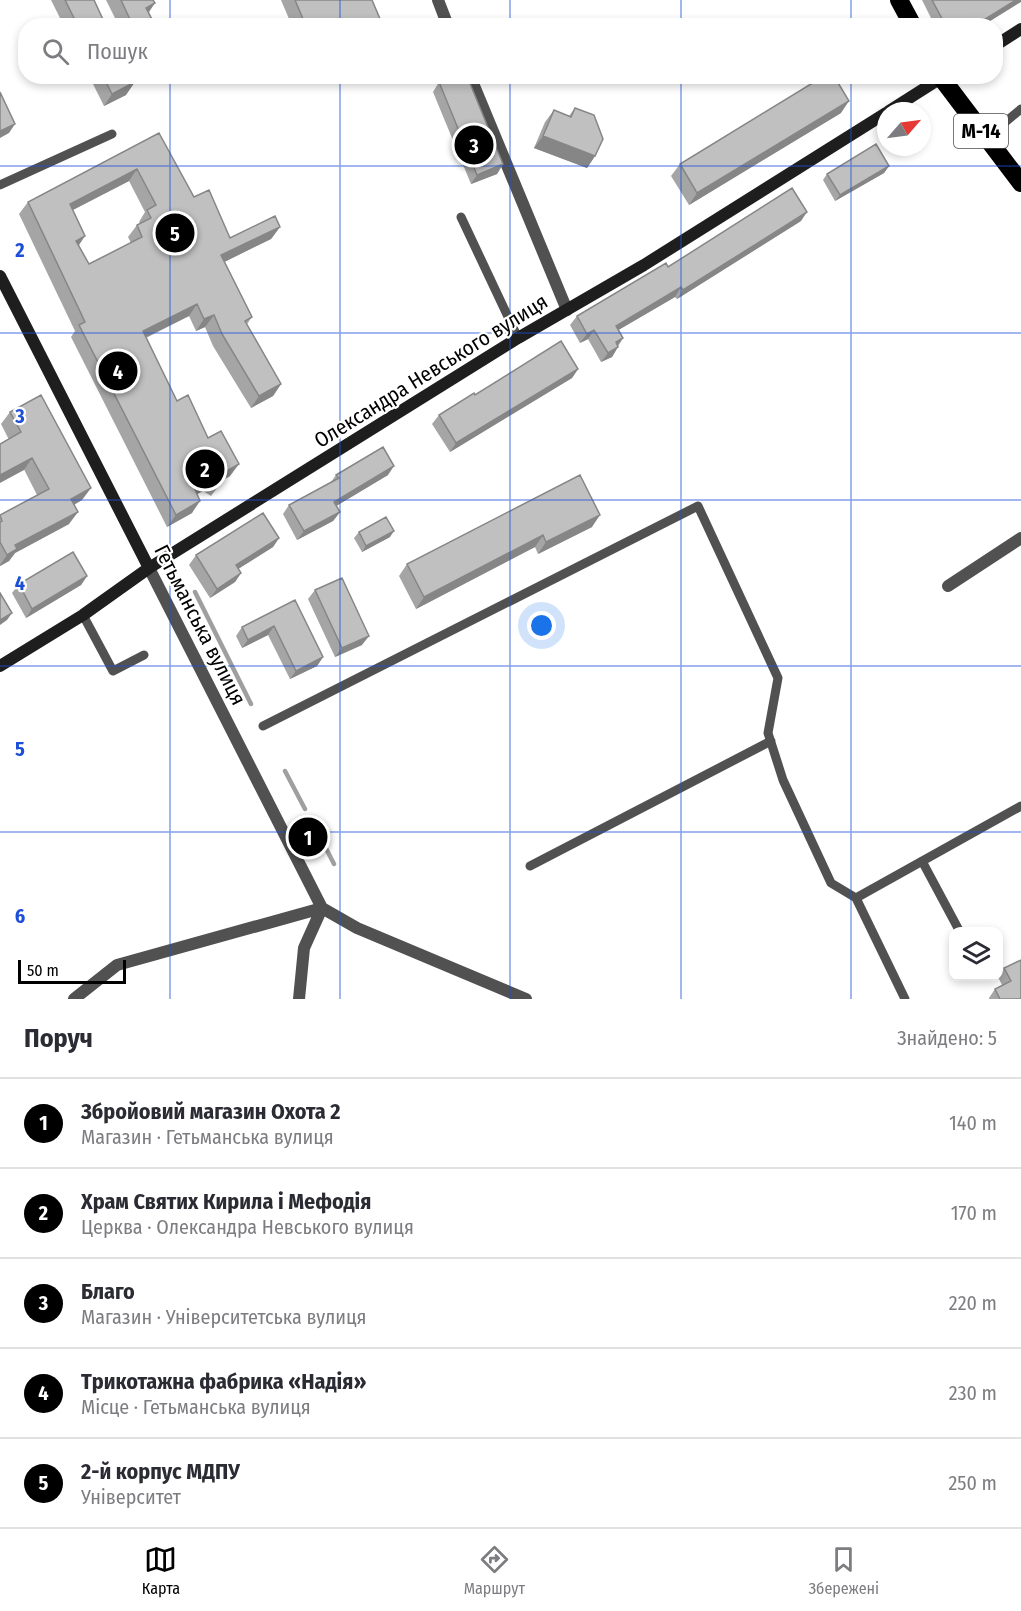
<!DOCTYPE html>
<html lang="uk">
<meta charset="utf-8">
<style>
:root{--surface:#fff;--page:#f2f2f3;--text:#2b2b33;--muted:#7c7c81;--line:#e1e1e2;--accent:#000}
body{margin:0;font-family:"Fira Sans Condensed",sans-serif;background:var(--page);color:var(--text)}
.controls{position:absolute;right:18px;bottom:18px;display:grid;overflow:hidden;border-radius:12px;box-shadow:0 3px 9px #0003}
.controls button{width:54px;height:54px;display:grid;place-items:center;padding:0;border:0;border-bottom:2px solid var(--line);background:var(--surface);color:var(--text);font:30px sans-serif}
.compass{position:absolute;left:877px;top:102px;width:54px;height:54px;border-radius:50%;background:var(--surface);box-shadow:0 3px 9px #0003;rotate:62deg}
.scale{position:absolute;left:18px;bottom:15px;width:108px;box-sizing:border-box;padding-left:6px;border:3px solid #000;border-top:0;font-size:16px;line-height:21px;white-space:nowrap;color:#000;-webkit-text-stroke:4px #fff;paint-order:stroke}
.you{position:absolute;left:542px;top:626px;width:21px;height:21px;margin:-15px;border:4px solid #fff;border-radius:50%;background:#1a73e8;box-shadow:0 0 0 9px #1a73e833}
.badge{display:grid;place-items:center;width:39px;height:39px;border-radius:50%;background:var(--accent);color:#fff;font-size:20px;font-weight:700}
.pin{position:absolute;translate:-50% -50%;border:3px solid #fff;box-shadow:0 2px 6px #0006}
.list{margin:0;padding:0;list-style:none}
h2{display:flex;justify-content:space-between;align-items:center;height:78px;margin:0;padding:0 24px;font-size:26px}
h2 small{font-size:20px;font-weight:400;color:var(--muted)}
.list li{display:grid;grid-template-columns:39px 1fr auto;gap:18px;align-items:center;box-sizing:border-box;height:90px;padding:0 24px;border-top:2px solid var(--line)}
.list b{display:block;font-size:22px;white-space:nowrap}
.list p{margin:0;font-size:20px;white-space:nowrap;color:var(--muted)}
.list em{font-size:20px;font-style:normal;color:var(--muted)}
.icon{flex:none;width:33px;height:33px;fill:none;stroke:currentColor;stroke-width:2;stroke-linecap:round;stroke-linejoin:round}
.map{position:relative;flex:none;width:1021px;height:999px;overflow:hidden}
.search{position:absolute;background:var(--surface);box-shadow:0 3px 9px #0003;left:18px;right:18px;top:18px;height:66px;display:flex;align-items:center;gap:15px;box-sizing:border-box;padding:0 21px;border-radius:24px;color:var(--muted);font-size:22px}
.sheet{height:528px;background:var(--surface)}
nav{display:flex;justify-content:space-around;align-items:center;box-sizing:border-box;height:84px;border-top:2px solid var(--line);background:var(--surface);font-size:16px;color:var(--muted)}
nav a{display:grid;justify-items:center;gap:3px}
nav .on{color:var(--accent)}
.map>svg:first-child{display:block}
.lines{fill:none;stroke-linecap:round;stroke-linejoin:round}
.stream{stroke:#9f9f9f;stroke-width:4.5}
.lane{stroke:#515151;stroke-width:9}
.street{stroke:#515151;stroke-width:12}
.secondary{stroke:#1e1e1e;stroke-width:12}
.highway{stroke:#000;stroke-width:18}
.wall{fill:#a5a5a5;fill-rule:evenodd}
.shaded-wall{fill:#868686}
.building{fill:#c0c0c0;stroke:#868686;stroke-width:1.5;fill-rule:evenodd}
.grid{fill:none;stroke:#1d4ed8;stroke-width:1.5;stroke-opacity:0.55}
.labels{text-anchor:middle;stroke-width:4.5;stroke-linejoin:round;paint-order:stroke}
.shield{fill:#fff;stroke:#4c4c4c;stroke-width:1.5}
.shield-label{font-size:20px;font-weight:bold;fill:#000}
.street-label{font-size:21px;fill:#000;stroke:#fff}
.grid-label{font-size:20px;text-anchor:middle;font-weight:bold;fill:#1d4ed8;stroke:#fff;stroke-width:4.5;stroke-linejoin:round;paint-order:stroke}
</style>
<div class="map">
<svg width="1021" height="999" viewBox="0 0 1021 999">
<rect width="100%" height="100%" fill="#fff"/>
<g class="lines">
<path class="stream" d="M195 592 251 704
M285 771 305 809
M313 823 334 864"/>
<path class="lane" d="M986 138 1021 109
M0 185 112 134
M461 217 518 338
M83 615 113 671 144 655
M263 726 698 506 778 678 768 733 783 780 831 883 856 898 905 999
M922 861 960 932
M530 866 771 741
M856 898 1021 806"/>
<path class="street" d="M438 0 448 26
M470 76 567 310
M149 568 322 908 304 948 299 999
M948 586 1021 538
M74 999 117 965 322 908 357 928 526 999"/>
<path class="secondary" d="M996 45 1021 29
M889 111 944 76
M0 276 149 568
M0 666 83 615 149 568 518 338 644 265 886 113"/>
<path class="highway" d="M899 0 913 26
M940 76 1021 183"/>
</g>
<path class="wall" d="M51 0H94L106 26H64Z
M106 0H153L149 12 155 26H119Z
M281 0H372L383 26H292Z
M922 0H1021L1017 4 982 26H935Z
M89 76H132L126 95 104 106Z
M439 82 503 164 497 174 471 184 433 92Z
M575 108 595 156 587 168 534 148 545 122 554 110 569 116Z
M841 113 689 205 671 176 680 164Z
M159 133 194 197 230 238 280 227 271 239 224 262 252 317 247 324 281 384 273 396 251 408 213 346 205 327 196 331 189 316 146 338 177 401 208 438 230 476 220 482V484L211 496 203 491 197 494 192 513 167 527 71 337 75 331 19 214 28 202ZM129 181 145 212 139 222 140 223 137 225 128 237 131 243 89 264 79 245 73 210Z
M889 166 884 173 835 201 823 180 827 174Z
M801 221 677 299 675 297 618 330 623 338 612 357 601 362 588 339 580 343 570 325 577 316 668 267Z
M578 369 572 378 450 452 432 424 439 415Z
M10 412 82 500 74 505 69 524 15 553 9 561 0 566V515L37 495 1 424Z
M336 475H388L336 506 340 512 333 521 297 540 283 514 289 505 331 482Z
M580 475 592 527 538 554 535 547 416 609 399 576 407 564Z
M359 532 390 537 362 552 354 538Z
M279 538 273 547 238 569 241 573 235 582 210 598 189 565 196 555Z
M87 576 81 585 26 618 12 593 19 584Z
M315 590 362 645 335 657 308 599Z
M295 600 323 657 317 666 290 679 268 635 242 648 236 636 242 627Z
M1004 968 1021 999H989V998L995 989 1002 985 998 977Z"/>
<path class="shaded-wall" d="M1016 0H1021V2L982 26H974Z
M155 3 147 15 146 8Z
M135 82 126 95 104 106 112 94Z
M849 101 841 113 689 205 697 193Z
M15 124 9 133 0 138V131Z
M543 136 595 156 587 168 534 148Z
M503 164 497 174 471 184 477 175Z
M889 166 884 173 835 201 840 195Z
M137 169 129 181 61 216 70 204Z
M807 212 801 221 677 299 683 290Z
M280 227 271 239 212 268 221 255Z
M85 236 77 248 76 241Z
M681 287 675 297 610 335 616 326Z
M197 304 189 316 134 343 143 331Z
M214 315 205 327 196 331 204 319Z
M594 330 588 339 580 343 587 334Z
M623 338 616 347V342Z
M618 347 612 357 601 362 608 353Z
M578 369 572 378 450 452 456 443Z
M281 384 273 396 251 408 259 396Z
M32 458 24 470 0 483V475Z
M239 464 230 476 218 483 221 474Z
M394 466 388 475 328 511 334 502Z
M211 479 203 491 186 500 194 487Z
M91 488 82 500 62 511 71 499Z
M200 501 192 513 167 527 176 515Z
M78 512 69 524 15 553 9 561 0 566V565L7 555 15 545Z
M340 512 333 521 297 540 304 531Z
M600 515 592 527 538 554 546 542Z
M394 531 390 537 362 552 366 546Z
M543 535 535 547 416 609 424 597Z
M279 538 273 547 230 574 236 565Z
M241 573 235 582 210 598 217 589Z
M87 576 81 585 26 618 32 609Z
M12 613 7 620 0 625V620Z
M274 626 268 635 242 648 248 640Z
M369 636 362 645 335 657 342 648Z
M323 657 317 666 290 679 296 671Z"/>
<path class="building" d="M65 0H94L106 26H78Z
M121 0H153L155 3 146 8 155 25 133 26Z
M295 0H372L383 26H306Z
M932 0H1016L974 26H946Z
M103 76H132L135 82 112 94Z
M454 76H467L503 164 477 175 439 82Z
M824 76H834L849 101 697 193 680 164Z
M0 92 15 124 0 131Z
M575 108 594 115 603 139 595 156 543 136 554 110 571 117Z
M159 133 194 197 209 190 230 238 275 216 280 227 221 255 252 317 245 321 281 384 259 396 222 334 214 315 204 319 197 304 143 331 177 401 188 395 208 438 221 431 239 464 221 474 220 484 211 479 194 487 200 501 176 515 79 325 85 322 28 202ZM137 169 156 205 147 210 151 218 137 225 142 237 89 264 76 241 85 236 70 204Z
M876 144 889 166 840 195 827 174Z
M792 188 807 212 683 290 681 287 616 326 623 338 616 342 618 347 608 353 594 330 587 334 577 316 666 263 668 267Z
M561 341 578 369 456 443 439 415 474 393 475 395Z
M41 395 91 488 71 499 78 512 15 545 17 549 7 555 0 542V522L2 521 0 515 49 489 32 458 0 475V444L21 432 10 412Z
M383 447 394 466 334 502 340 512 304 531 289 505 339 478 336 475Z
M580 475 600 515 546 542 543 535 424 597 407 564Z
M263 513 279 538 236 565 241 573 217 589 196 555Z
M386 517 394 531 366 546 359 532Z
M73 552 87 576 32 609 19 584Z
M342 578 369 636 342 648 315 590Z
M0 593 12 613 0 620Z
M295 600 323 657 296 671 274 626 248 640 242 627Z
M1021 960V999H1000L995 989 1011 981 1004 968Z"/>
<path class="grid" d="M170 0V26M340 0V26M510 0V26M681 0V26M851 0V26M170 76V999M340 76V999M510 76V999M681 76V999M851 76V999M0 166H1021M0 333H1021M0 500H1021M0 666H1021M0 832H1021"/>
<g class="labels">
<rect class="shield" x="954" y="114" width="54" height="34" rx="4.5"/>
<g class="shield-label">
<text x="981" y="138">М-14</text>
</g>
<g class="street-label">
<text transform="translate(431 371) rotate(-32)" y="7">Олександра Невського вулиця</text>
<text transform="translate(200 625) rotate(63)" y="7">Гетьманська вулиця</text>
</g>
</g>
<g class="grid-label">
<text x="20" y="257">2</text>
<text x="20" y="423">3</text>
<text x="20" y="590">4</text>
<text x="20" y="756">5</text>
<text x="20" y="923">6</text>
</g>
</svg>
<div class="controls">
<button><svg class="icon" aria-label="layers" viewBox="0 0 24 24"><path d="M12 4l9 5-9 5-9-5zM3 14l9 5 9-5"/></svg></button>
</div>
<svg class="compass" viewBox="-18 -18 36 36"><path d="M0-13l5 13h-10z" fill="#e53935"/><path d="M0 13l5-13h-10z" fill="#7c7c81"/></svg>
<div class="scale">50 m</div>
<div class="you"></div>
<div class="pin badge" style="left:308px;top:837px">1</div>
<div class="pin badge" style="left:205px;top:469px">2</div>
<div class="pin badge" style="left:474px;top:145px">3</div>
<div class="pin badge" style="left:118px;top:371px">4</div>
<div class="pin badge" style="left:175px;top:233px">5</div>
<div class="search"><svg class="icon" aria-label="search" viewBox="0 0 24 24"><circle cx="10" cy="10" r="6"/><path d="M15 15l6 6"/></svg>Пошук</div>
</div>
<section class="sheet">
<h2>Поруч<small>Знайдено: 5</small></h2>
<ul class="list">
<li><span class="badge">1</span><div><b>Збройовий магазин Охота 2</b><p>Магазин · Гетьманська вулиця</p></div><em>140 m</em></li>
<li><span class="badge">2</span><div><b>Храм Святих Кирила і Мефодія</b><p>Церква · Олександра Невського вулиця</p></div><em>170 m</em></li>
<li><span class="badge">3</span><div><b>Благо</b><p>Магазин · Університетська вулиця</p></div><em>220 m</em></li>
<li><span class="badge">4</span><div><b>Трикотажна фабрика «Надія»</b><p>Місце · Гетьманська вулиця</p></div><em>230 m</em></li>
<li><span class="badge">5</span><div><b>2-й корпус МДПУ</b><p>Університет</p></div><em>250 m</em></li>
</ul>
</section>
<nav>
<a class="on"><svg class="icon" aria-label="map" viewBox="0 0 24 24"><path d="M3 6l6-2 6 2 6-2v14l-6 2-6-2-6 2zM9 4v14M15 6v14"/></svg>Карта</a>
<a><svg class="icon" aria-label="directions" viewBox="0 0 24 24"><path d="M12 3l9 9-9 9-9-9zM9 14v-3h6M13 9l2 2-2 2"/></svg>Маршрут</a>
<a><svg class="icon" aria-label="saved" viewBox="0 0 24 24"><path d="M7 4h10v16l-5-4-5 4z"/></svg>Збережені</a>
</nav>
